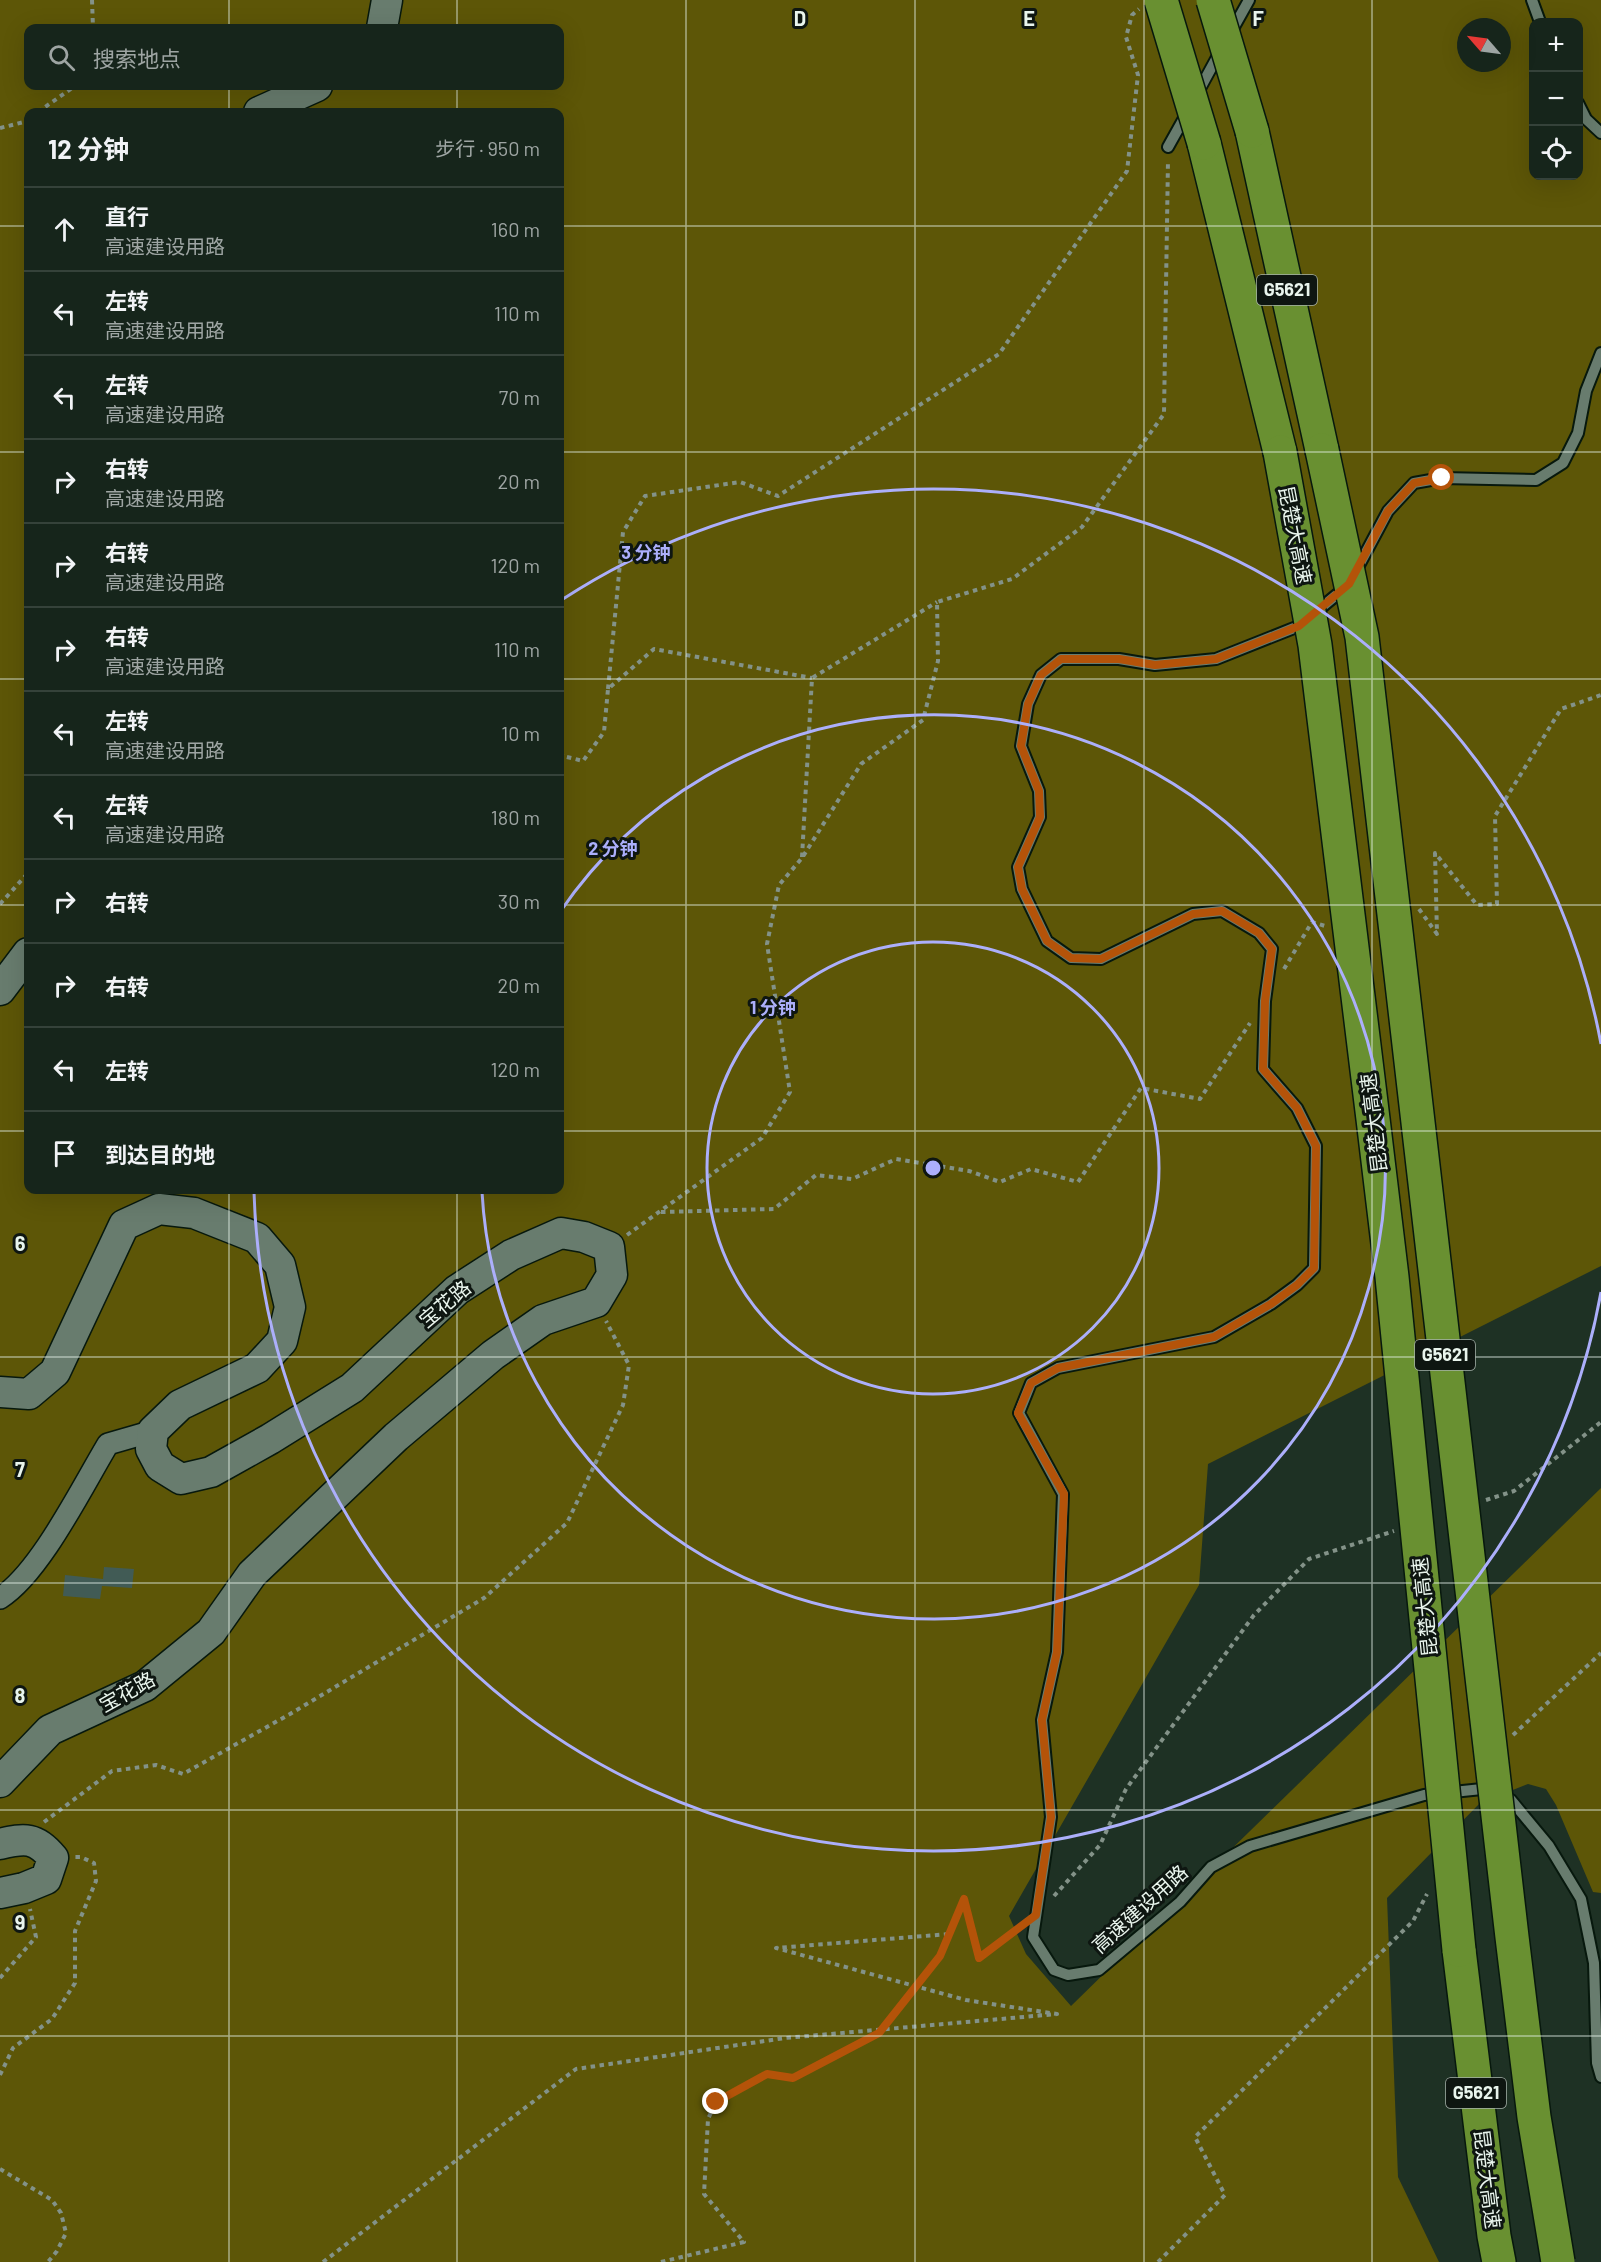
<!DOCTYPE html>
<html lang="zh">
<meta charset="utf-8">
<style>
:root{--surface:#16251b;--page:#1f2d24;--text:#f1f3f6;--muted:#9ea5a3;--line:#35423a}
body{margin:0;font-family:Barlow,"Noto Sans SC",sans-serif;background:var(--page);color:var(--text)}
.controls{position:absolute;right:18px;top:18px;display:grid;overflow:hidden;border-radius:12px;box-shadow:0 6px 24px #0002}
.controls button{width:54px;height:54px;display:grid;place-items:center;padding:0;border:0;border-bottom:2px solid var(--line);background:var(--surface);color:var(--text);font:30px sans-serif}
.compass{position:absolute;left:1457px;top:18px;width:54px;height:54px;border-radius:50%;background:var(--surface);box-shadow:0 6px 24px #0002;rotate:298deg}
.stop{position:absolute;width:18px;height:18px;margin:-14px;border:4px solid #b45309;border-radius:50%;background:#fff}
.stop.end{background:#b45309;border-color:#fff;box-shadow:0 2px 6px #0008}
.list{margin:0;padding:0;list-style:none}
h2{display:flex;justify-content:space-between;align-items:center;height:78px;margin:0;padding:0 24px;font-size:26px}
h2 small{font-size:20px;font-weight:400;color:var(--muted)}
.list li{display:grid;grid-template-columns:39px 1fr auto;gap:18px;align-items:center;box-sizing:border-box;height:84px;padding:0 24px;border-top:2px solid var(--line)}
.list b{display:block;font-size:22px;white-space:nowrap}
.list p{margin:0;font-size:20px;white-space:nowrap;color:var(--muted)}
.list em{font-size:20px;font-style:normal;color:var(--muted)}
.icon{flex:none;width:33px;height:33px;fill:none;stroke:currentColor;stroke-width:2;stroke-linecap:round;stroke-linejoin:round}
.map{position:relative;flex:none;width:1601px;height:2262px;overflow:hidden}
.search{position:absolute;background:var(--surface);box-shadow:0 6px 24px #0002;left:24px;top:24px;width:540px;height:66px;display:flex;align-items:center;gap:15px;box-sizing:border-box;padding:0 21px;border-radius:12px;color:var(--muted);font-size:22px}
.panel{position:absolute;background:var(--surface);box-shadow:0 6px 24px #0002;left:24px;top:108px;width:540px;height:1086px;border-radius:12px}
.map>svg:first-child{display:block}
.green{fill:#5d5607;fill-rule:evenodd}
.building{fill:#415b55}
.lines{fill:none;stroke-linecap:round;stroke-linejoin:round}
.lane-casing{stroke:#07180d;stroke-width:14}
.street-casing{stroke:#07180d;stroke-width:24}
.secondary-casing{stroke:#07180d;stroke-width:33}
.highway-casing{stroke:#07180d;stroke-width:36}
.path{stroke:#839288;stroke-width:4;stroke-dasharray:4.5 4.5;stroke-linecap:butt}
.lane{stroke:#687c6e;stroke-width:10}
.street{stroke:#687c6e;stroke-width:21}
.secondary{stroke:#687c6e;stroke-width:30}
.highway{stroke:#699031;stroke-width:33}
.highway-bridge-casing{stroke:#07180d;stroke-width:36;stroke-linecap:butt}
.highway-bridge{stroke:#699031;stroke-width:33}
.route{stroke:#b45309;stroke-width:8}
.grid{fill:none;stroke:#e9f5ed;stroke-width:1.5;stroke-opacity:0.55}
.ring{fill:none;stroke:#acaffb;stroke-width:3}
.labels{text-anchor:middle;stroke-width:6;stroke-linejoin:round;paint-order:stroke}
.shield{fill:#0e1611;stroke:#a7b2ab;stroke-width:1.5}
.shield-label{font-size:18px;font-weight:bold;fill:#e9f5ed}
.street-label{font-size:20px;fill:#e9f5ed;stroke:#0e1611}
.grid-label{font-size:20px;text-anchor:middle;font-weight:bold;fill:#e9f5ed;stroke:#0e1611;stroke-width:6;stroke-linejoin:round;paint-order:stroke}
.centre{fill:#acaffb;stroke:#0e1611;stroke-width:3}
.ring-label{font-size:18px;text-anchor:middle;font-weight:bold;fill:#acaffb;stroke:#0e1611;stroke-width:6;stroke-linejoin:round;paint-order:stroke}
</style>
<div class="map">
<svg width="1601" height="2262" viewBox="0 0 1601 2262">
<rect width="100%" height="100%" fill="#1e3124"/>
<path class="green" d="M0 0H1601V1266L1208 1464 1199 1585 1009 1916 1026 1954 1071 2006 1601 1488V1893L1593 1892 1556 1805 1546 1789 1528 1784 1480 1803 1387 1898 1398 2177 1439 2262H0ZM1534 22H1578V176H1534ZM1466 27H1502V63H1466ZM28 28H560V86H28ZM28 112H560V1190H28Z"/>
<path class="building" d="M104 1567 134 1569 132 1588 102 1586 100 1599 63 1596 65 1575 103 1579Z"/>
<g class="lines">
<g class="lane-casing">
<path id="lane" d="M1532 0 1540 22
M1230 34 1249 0
M1197 94 1221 50
M1578 103 1586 119 1601 133
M1168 147 1187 113
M1356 571 1388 511 1414 483 1442 478 1536 480 1563 463 1578 433 1586 391 1601 353
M1346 587 1299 626 1216 659 1155 665 1119 659H1061L1041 675 1028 704 1021 746 1039 791 1040 817 1018 867 1022 889 1047 941 1071 958 1101 959 1193 914 1222 911 1259 933 1272 949 1265 1001 1263 1069 1297 1108 1316 1146 1314 1268 1297 1285 1271 1304 1214 1337 1058 1368 1031 1383 1019 1413 1063 1494 1057 1652 1042 1720 1051 1817 1033 1937 1054 1970 1068 1975 1099 1970 1180 1902 1211 1867 1250 1846 1424 1795 1482 1789 1511 1800 1549 1846 1581 1899 1594 1963 1597 2063 1601 2077"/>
</g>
<g class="street-casing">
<path id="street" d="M0 1598C40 1573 82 1487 108 1444L153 1431"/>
</g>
<g class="secondary-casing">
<path id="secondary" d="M382 28 387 0
M259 112 317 86
M0 990 28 953
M0 1392 29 1394 55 1372 124 1225 159 1209 194 1213 257 1238 280 1265 290 1307 282 1341 257 1368 180 1405 153 1431 151 1449 160 1466 181 1479 211 1472 270 1439 352 1388 457 1290 511 1255 561 1233 584 1237 609 1247 612 1275 596 1302 543 1320 493 1355 396 1437 252 1574 211 1632 145 1686 50 1730 0 1782
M0 1844C25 1838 36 1837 53 1858L46 1879 24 1888 0 1893"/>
</g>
<g class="highway-casing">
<path id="highway" d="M1252 131 1322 450
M1204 143 1280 452
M1459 1950 1494 2236 1499 2262"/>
</g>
<path class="path" d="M92 0 93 28
M38 112 75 86
M0 128 24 122 28 119
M608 689 623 532 645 496 740 482 778 496 999 354 1127 171 1138 75 1126 37 1132 15 1139 9
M560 752 563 756 583 761 604 732 608 689 654 649 812 678
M802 857 812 678 937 602
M0 904 28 873
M1419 909 1437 934 1435 853 1477 905 1497 904 1495 816 1561 709 1601 695
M1284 969 1312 922 1325 926
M661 1212 774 1209 816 1175 852 1179 896 1159 969 1171 1000 1182 1031 1169 1078 1182 1141 1088 1200 1099 1250 1023
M627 1235 762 1138 790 1092 767 944 779 885 802 858 861 764 923 720 938 661 937 602 1012 579 1082 527 1164 414 1168 160
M1486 1500 1514 1491 1601 1422
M1513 1735 1601 1653
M44 1822 112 1771 156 1765 183 1774 290 1714 484 1598 567 1523 623 1405 629 1365 606 1321
M1054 1896 1100 1845 1126 1789 1254 1615 1309 1559 1394 1531
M0 1978 36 1937 30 1909
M0 2075 13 2048 52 2019 75 1983V1931L96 1881 94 1863 81 1857H75
M0 2169 52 2200 61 2213 66 2233 57 2251 48 2262
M323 2262 576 2069 785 2038 1057 2014 966 2000 776 1948 949 1934
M661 2262 744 2242 704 2194 708 2119 716 2102 767 2074 793 2078 879 2033 940 1956 964 1899 979 1958 1020 1927
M1158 2262 1225 2195 1195 2137 1413 1921 1427 1894"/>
<use href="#lane" class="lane"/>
<use href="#street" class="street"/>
<use href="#secondary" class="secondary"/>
<use href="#highway" class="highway"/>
<g class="highway-bridge-casing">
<path id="highway-bridge" d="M1161 0 1204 143
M1213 0 1252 131
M1322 450 1362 637 1512 1937 1534 2117 1558 2262
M1280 452 1315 645 1373 1119 1392 1277 1459 1950"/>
</g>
<use href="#highway-bridge" class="highway-bridge"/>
</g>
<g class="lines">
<path class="route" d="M716 2102 767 2074 793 2078 879 2033 940 1956 964 1899 979 1958 1036 1915 1051 1817 1042 1720 1057 1652 1064 1494 1018 1413 1031 1383 1058 1368 1214 1337 1271 1304 1297 1285 1314 1268 1316 1146 1297 1108 1263 1069 1265 1001 1272 949 1259 933 1222 911 1193 914 1101 959 1071 958 1047 941 1022 889 1018 867 1040 817 1039 791 1021 746 1028 704 1041 675 1061 659H1119L1155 665 1216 659 1299 626 1349 584 1388 511 1414 483 1442 478"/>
</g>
<path class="grid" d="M229 0V28M457 0V28M686 0V2262M915 0V2262M1144 0V2262M1372 0V2262M229 86V112M457 86V112M0 226H28M560 226H1601M0 452H28M560 452H1601M0 679H28M560 679H1601M0 905H28M560 905H1601M0 1131H28M560 1131H1601M229 1190V2262M457 1190V2262M0 1357H1601M0 1583H1601M0 1810H1601M0 2036H1601"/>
<g class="ring">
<circle cx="933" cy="1168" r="226"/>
<path d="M560 912A452 452 0 1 1 482 1192"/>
<path d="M1601 1292A679 679 0 0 1 254 1192M563 599A679 679 0 0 1 1601 1044"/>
</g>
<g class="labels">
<g class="shield">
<rect x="1257" y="275" width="60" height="30" rx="4.5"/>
<rect x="1415" y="1340" width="60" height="30" rx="4.5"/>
<rect x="1446" y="2078" width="60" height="30" rx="4.5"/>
</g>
<g class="shield-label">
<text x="1287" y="296">G5621</text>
<text x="1445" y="1361">G5621</text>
<text x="1476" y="2099">G5621</text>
</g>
<g class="street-label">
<text transform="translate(1295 535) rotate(79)" y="7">昆楚大高速</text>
<text transform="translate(1374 1123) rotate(-97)" y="7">昆楚大高速</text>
<text transform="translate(445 1304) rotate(-40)" y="7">宝花路</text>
<text transform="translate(1425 1607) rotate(-96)" y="7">昆楚大高速</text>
<text transform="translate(127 1692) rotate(-29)" y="7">宝花路</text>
<text transform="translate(1140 1909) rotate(-42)" y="7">高速建设用路</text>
<text transform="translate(1487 2179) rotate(83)" y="7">昆楚大高速</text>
</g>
</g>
<g class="grid-label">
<text x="800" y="26">D</text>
<text x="1029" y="26">E</text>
<text x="1258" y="26">F</text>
<text x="20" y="1251">6</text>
<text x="20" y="1477">7</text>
<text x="20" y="1703">8</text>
<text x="20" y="1930">9</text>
</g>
<circle cx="933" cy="1168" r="9" class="centre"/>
<g class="ring-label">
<text x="646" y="559">3 分钟</text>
<text x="613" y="855">2 分钟</text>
<text x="773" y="1014">1 分钟</text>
</g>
</svg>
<div class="controls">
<button>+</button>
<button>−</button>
<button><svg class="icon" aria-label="locate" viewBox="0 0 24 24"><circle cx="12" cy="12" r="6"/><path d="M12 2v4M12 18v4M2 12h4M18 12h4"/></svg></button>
</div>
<svg class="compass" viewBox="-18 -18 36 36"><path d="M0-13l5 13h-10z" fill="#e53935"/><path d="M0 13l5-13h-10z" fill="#9ea5a3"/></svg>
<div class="stop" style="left:1442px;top:478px"></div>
<div class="stop end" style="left:716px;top:2102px"></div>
<div class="search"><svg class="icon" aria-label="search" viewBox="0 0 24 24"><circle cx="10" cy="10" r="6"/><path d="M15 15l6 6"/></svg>搜索地点</div>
<section class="panel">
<h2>12 分钟<small>步行 · 950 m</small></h2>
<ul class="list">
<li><svg class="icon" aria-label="ahead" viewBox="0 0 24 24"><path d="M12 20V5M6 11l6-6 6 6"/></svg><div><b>直行</b><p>高速建设用路</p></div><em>160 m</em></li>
<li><svg class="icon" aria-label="left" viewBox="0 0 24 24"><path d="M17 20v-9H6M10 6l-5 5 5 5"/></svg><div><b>左转</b><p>高速建设用路</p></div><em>110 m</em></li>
<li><svg class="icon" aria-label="left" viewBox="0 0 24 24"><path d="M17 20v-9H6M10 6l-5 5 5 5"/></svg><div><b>左转</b><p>高速建设用路</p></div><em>70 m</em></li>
<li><svg class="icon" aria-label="right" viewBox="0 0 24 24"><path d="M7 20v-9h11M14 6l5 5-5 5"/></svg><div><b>右转</b><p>高速建设用路</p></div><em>20 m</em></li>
<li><svg class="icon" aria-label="right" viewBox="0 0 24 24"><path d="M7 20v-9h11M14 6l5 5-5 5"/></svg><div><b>右转</b><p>高速建设用路</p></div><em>120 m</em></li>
<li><svg class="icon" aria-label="right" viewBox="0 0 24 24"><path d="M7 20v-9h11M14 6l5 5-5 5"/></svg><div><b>右转</b><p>高速建设用路</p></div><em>110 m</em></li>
<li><svg class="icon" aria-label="left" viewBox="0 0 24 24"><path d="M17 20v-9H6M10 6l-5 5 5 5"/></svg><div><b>左转</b><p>高速建设用路</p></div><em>10 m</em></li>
<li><svg class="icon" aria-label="left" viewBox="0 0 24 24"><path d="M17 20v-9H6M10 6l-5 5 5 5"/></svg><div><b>左转</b><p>高速建设用路</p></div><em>180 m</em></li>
<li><svg class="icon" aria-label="right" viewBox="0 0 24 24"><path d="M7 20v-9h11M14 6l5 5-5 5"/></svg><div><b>右转</b></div><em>30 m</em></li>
<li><svg class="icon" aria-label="right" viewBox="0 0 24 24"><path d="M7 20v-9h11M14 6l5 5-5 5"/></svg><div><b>右转</b></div><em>20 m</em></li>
<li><svg class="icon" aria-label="left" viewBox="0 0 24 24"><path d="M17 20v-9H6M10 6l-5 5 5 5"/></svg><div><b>左转</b></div><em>120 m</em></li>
<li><svg class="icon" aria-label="arrive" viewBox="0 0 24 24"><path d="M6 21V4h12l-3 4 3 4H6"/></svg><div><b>到达目的地</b></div></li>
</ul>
</section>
</div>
